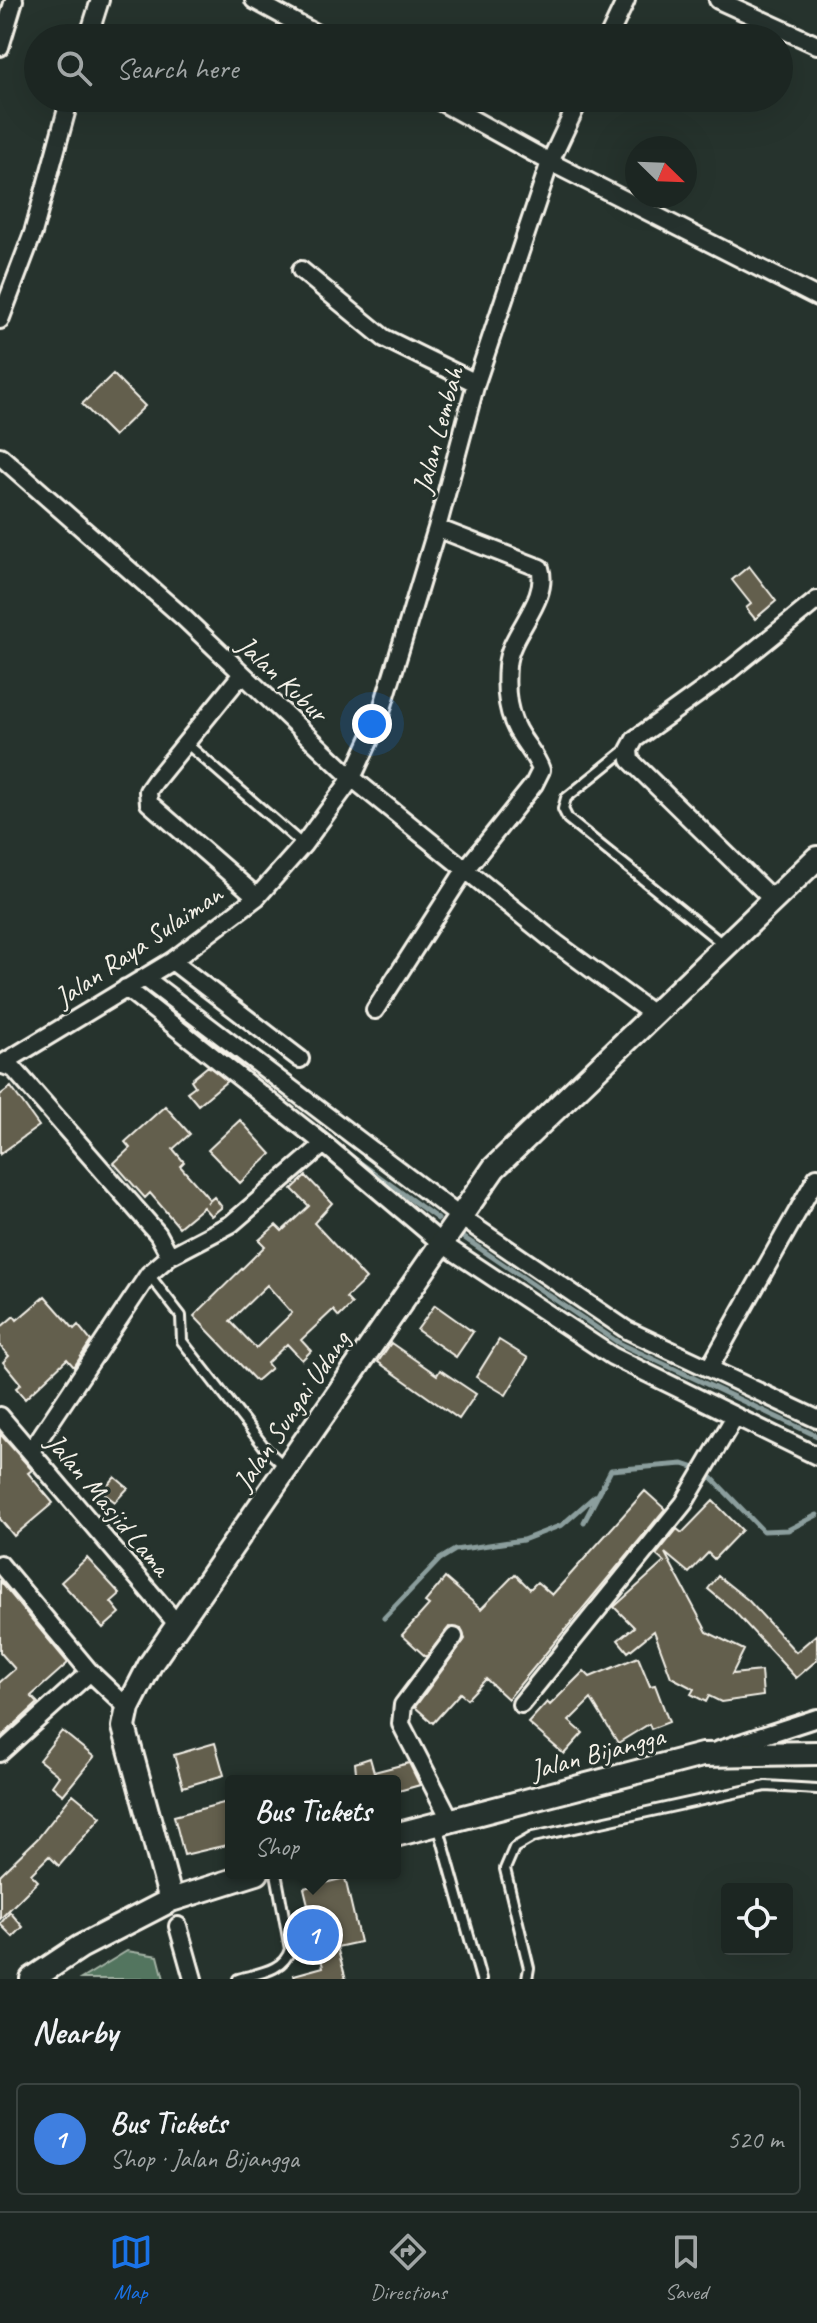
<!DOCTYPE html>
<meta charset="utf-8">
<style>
:root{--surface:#1c2622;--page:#252e2a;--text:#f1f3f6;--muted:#a0a5a5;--line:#3a4340;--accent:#1a73e8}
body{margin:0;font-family:Caveat,sans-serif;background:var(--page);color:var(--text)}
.controls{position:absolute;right:24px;bottom:24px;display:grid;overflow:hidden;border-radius:8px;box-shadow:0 8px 32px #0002}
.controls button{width:72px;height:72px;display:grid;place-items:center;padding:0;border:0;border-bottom:2px solid var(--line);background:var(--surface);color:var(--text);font:40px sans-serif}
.compass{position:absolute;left:625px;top:136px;width:72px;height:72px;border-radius:50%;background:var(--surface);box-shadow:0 8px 32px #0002;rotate:113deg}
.you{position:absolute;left:372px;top:724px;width:28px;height:28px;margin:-20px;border:6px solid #fff;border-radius:50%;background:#1a73e8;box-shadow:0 0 0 12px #1a73e833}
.badge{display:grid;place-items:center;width:52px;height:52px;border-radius:50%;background:var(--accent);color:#fff;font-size:26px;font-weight:700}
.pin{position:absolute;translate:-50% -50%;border:4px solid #fff;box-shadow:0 2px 8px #0006}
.popup{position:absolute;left:225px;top:1775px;width:176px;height:104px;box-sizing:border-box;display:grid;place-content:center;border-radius:8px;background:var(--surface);filter:drop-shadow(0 2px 6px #0005);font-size:26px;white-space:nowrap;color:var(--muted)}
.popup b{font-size:30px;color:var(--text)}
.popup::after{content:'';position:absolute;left:50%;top:100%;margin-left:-16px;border:16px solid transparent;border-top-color:var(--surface)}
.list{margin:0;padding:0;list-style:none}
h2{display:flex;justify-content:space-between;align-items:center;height:104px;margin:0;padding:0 32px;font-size:34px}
h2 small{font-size:26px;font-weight:400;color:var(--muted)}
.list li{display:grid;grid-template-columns:52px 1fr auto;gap:24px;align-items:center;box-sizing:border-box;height:112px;margin:0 16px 16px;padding:0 16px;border:2px solid var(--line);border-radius:8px}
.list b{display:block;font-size:30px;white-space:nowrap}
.list p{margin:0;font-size:26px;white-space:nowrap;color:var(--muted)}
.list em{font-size:26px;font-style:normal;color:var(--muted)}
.icon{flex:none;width:44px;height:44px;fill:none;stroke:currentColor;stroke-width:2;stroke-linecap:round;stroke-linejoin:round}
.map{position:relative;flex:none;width:817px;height:1979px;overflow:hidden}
.search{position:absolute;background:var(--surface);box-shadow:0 8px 32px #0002;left:24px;right:24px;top:24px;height:88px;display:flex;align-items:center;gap:20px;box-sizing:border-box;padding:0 28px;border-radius:44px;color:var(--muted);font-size:30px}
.sheet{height:232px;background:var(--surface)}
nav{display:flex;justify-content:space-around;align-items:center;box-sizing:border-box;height:112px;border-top:2px solid var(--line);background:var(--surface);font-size:22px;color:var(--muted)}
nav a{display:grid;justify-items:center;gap:4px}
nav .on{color:var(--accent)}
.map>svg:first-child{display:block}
.green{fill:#52745f;stroke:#a3b2a4;stroke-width:2}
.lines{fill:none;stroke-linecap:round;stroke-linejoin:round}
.stream{stroke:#8b9e9d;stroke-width:5}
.building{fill:#645f4d;stroke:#f4f1e8;stroke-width:2;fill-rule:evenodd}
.lane-casing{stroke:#f4f1e8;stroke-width:14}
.street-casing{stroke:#f4f1e8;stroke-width:22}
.secondary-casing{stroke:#f4f1e8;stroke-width:28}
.lane{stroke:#26332d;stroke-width:8}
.street{stroke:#26332d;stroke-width:16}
.secondary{stroke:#26332d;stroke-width:22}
.labels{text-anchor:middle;stroke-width:6;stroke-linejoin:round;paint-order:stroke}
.street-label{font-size:28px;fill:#f4f1e8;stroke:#26332d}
</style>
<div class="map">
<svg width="817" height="1979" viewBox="0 0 817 1979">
<rect width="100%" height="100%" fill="#26332d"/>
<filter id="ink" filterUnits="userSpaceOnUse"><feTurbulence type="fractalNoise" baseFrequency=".0125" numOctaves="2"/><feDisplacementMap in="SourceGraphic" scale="16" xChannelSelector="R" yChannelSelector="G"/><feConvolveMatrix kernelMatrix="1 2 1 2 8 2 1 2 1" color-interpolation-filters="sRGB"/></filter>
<g filter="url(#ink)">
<path class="green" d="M127 1951 158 1956 164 1979H81Z"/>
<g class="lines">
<path class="stream" d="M344 1151 438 1219
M463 1237 619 1343 817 1436
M712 1478 763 1531 788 1530 817 1515
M584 1522 611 1470 683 1464 698 1469
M384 1618 440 1559 455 1550 523 1540 562 1525 595 1496"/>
</g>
<path class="building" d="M113 374 145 406 114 436 82 404Z
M749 566 776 601 755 619 746 608 751 604 732 580Z
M208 1066 227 1081 198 1105 187 1092 195 1086 191 1080Z
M11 1087 39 1126 0 1154V1095Z
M165 1106 190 1134 173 1149 184 1162 180 1166 210 1200 207 1203 214 1197 222 1207 211 1216 203 1207 179 1227 150 1193 145 1198 114 1163 130 1148 125 1142Z
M240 1120 271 1154 240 1183 208 1150Z
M306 1176 332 1203 314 1223 366 1279 346 1298 352 1304 339 1317 333 1310 301 1340 311 1351 302 1360 287 1344 267 1363 271 1368 256 1381 194 1316 265 1246 259 1240 276 1225 282 1231 309 1206 292 1189ZM267 1285 292 1313 256 1348 230 1321Z
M45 1296 74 1329 78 1325 91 1341 74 1367 67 1359 25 1399 16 1388 21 1384 3 1362 9 1356 0 1346V1328L14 1316 17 1320Z
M435 1305 473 1332 456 1357 417 1330Z
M499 1340 528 1358 506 1395 476 1377Z
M391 1343 437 1375 440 1370 476 1394 459 1419 378 1362Z
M0 1434 32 1470 28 1473 53 1503 14 1536 0 1519Z
M115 1477 128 1488 115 1502 102 1492Z
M645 1491 665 1509 508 1699 486 1679 467 1699 460 1693 433 1723 415 1707 465 1639 461 1629 449 1627 426 1657 402 1635 429 1605 425 1602 445 1578 481 1609 515 1574 530 1589 537 1582 552 1595Z
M713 1501 742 1530 714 1559 708 1553 689 1573 665 1553 707 1632 744 1650 732 1674 761 1671 763 1696 721 1702 709 1696 706 1702 691 1694 694 1689 671 1677 654 1631 628 1652 618 1640 634 1627 614 1607 664 1562 656 1555 677 1529 682 1533Z
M87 1558 120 1594 111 1602 120 1613 103 1628 61 1582Z
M718 1576 748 1600 796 1652 817 1634V1660L796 1678 733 1610 708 1589Z
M0 1581 68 1663 31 1696 38 1703 0 1738V1682L15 1669 0 1652Z
M638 1657 650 1686 655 1685 669 1722 651 1729 649 1724 618 1743 591 1699 569 1721 583 1733 564 1754 528 1723 547 1702 550 1705 584 1671 590 1677Z
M62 1731 94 1757 63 1795 52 1786 59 1776 39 1760Z
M215 1743 224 1775 183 1787 174 1755Z
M370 1758 374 1772 409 1763 420 1785 395 1792V1781H357L355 1763Z
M73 1794 101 1817 59 1866 49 1856 31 1874 38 1881 0 1919V1875L38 1838Z
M231 1801V1844L184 1855 174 1816Z
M345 1878 360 1942 337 1947 346 1979H295L294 1975 323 1967 304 1888Z
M10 1912 23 1927 13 1937 0 1924Z"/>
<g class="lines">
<g class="lane-casing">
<path id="lane" d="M186 743 303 845
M628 748 566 798 563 809 568 819 724 945
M150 1276 181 1316 182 1341 266 1449 284 1466
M438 1825 481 1979
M238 1979C259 1973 284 1971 290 1949L276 1873
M527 1979 529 1968 505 1869 514 1848 533 1837 766 1786 817 1789"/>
</g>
<g class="street-casing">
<path id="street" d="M254 0 324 38
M718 0 817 45
M88 38 100 0
M608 38 626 0
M0 47 14 0
M434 98 550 162 817 297
M301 270 384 338 476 383
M0 320 33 233 70 98
M0 456 184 618 352 778 556 943 654 1015
M241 675 155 781 148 791 149 803 257 897
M772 899 630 760 629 750 635 739 724 675 817 600
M172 961 300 1059
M145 978 459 1216 627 1330 817 1419
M126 988 324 1144 441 1243 612 1356 817 1456
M375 1010 465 870 534 784 541 770C537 758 529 749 522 738 507 716 505 692 507 666 509 633 550 601 540 568L437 528
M0 1064 14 1069 158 1234 170 1256
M0 1065 172 961 257 897 303 845 352 778 378 722 437 528 476 383 550 162 580 98
M710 1367 817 1177
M0 1416 178 1625
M31 1451 149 1274 170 1256 231 1224 324 1144
M0 1564 90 1672 128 1708
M521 1704 684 1503 734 1418
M719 1750 817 1718
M0 1753 90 1672
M451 1821 401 1724 403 1705 454 1637
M178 1926 193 1979"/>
</g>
<g class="secondary-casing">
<path id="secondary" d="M395 1835 702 1755 817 1753
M171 1900 124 1727 128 1708 150 1665 494 1168 817 858
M32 1979 80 1947 171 1900 257 1873"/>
</g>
<use href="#lane" class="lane"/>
<use href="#street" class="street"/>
<use href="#secondary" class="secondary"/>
</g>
</g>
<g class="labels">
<g class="street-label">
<text transform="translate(437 430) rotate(-75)" y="10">Jalan Lembah</text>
<text transform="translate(283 678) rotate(43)" y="10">Jalan Kubur</text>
<text transform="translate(138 945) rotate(-34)" y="10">Jalan Raya Sulaiman</text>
<text transform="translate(291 1410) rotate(-56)" y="10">Jalan Sungai Udang</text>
<text transform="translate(109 1504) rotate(50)" y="10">Jalan Masjid Lama</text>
<text transform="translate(597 1752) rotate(-15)" y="10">Jalan Bijangga</text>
</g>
</g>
</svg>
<div class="controls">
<button><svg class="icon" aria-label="locate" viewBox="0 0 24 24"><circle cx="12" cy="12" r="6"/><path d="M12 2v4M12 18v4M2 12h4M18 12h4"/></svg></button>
</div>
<svg class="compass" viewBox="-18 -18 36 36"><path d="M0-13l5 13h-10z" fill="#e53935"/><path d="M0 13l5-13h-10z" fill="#a0a5a5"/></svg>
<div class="you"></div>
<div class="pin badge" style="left:313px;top:1935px;background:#3f7fe0">1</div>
<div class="popup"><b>Bus Tickets</b>Shop</div>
<div class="search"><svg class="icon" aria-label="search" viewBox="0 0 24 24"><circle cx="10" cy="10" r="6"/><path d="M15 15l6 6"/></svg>Search here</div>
</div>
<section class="sheet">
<h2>Nearby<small></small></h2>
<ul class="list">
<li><span class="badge" style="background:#3f7fe0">1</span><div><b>Bus Tickets</b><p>Shop · Jalan Bijangga</p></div><em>520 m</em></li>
</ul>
</section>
<nav>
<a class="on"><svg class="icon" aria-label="map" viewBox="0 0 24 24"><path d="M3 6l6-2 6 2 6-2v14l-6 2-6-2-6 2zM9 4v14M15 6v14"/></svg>Map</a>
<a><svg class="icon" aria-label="directions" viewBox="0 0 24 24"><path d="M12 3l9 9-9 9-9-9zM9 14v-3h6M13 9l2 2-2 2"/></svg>Directions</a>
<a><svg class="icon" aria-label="saved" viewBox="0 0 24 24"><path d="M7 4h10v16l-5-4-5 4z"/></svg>Saved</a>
</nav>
